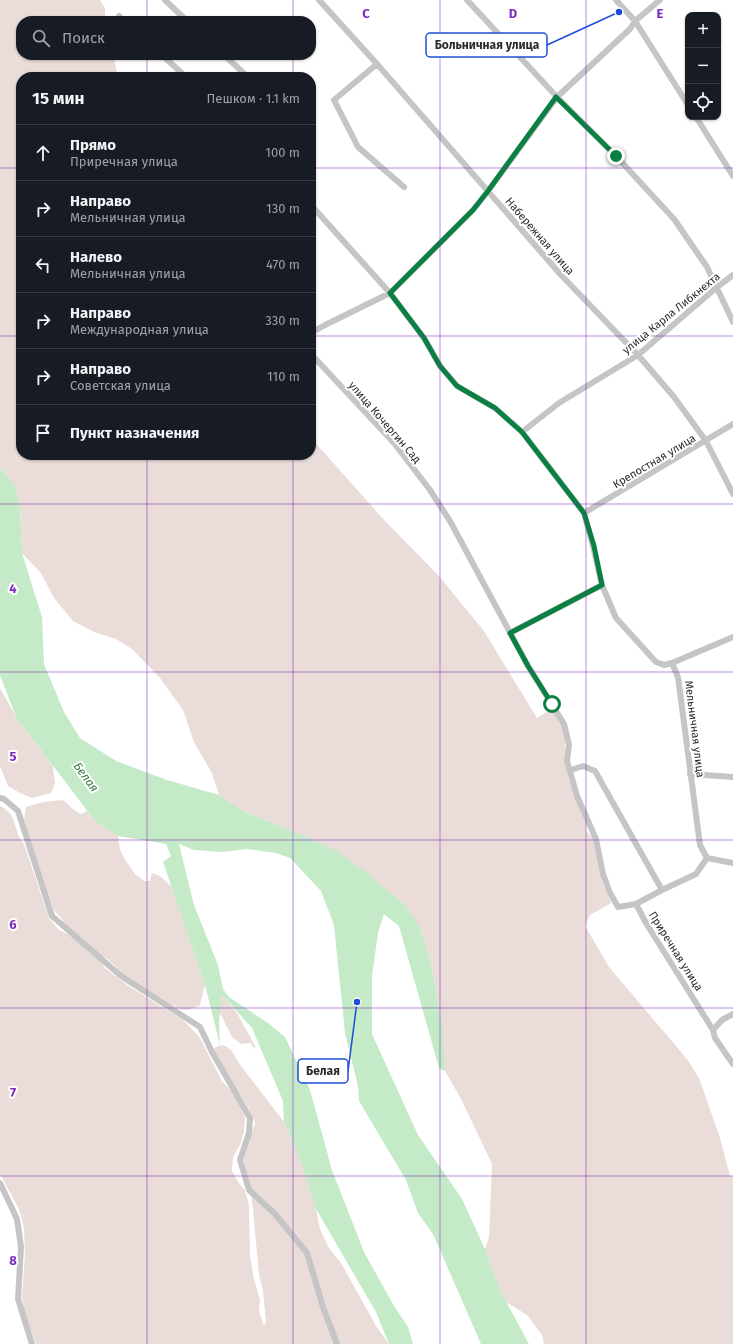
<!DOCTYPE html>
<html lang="ru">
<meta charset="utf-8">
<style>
:root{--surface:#171b24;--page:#20242c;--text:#f1f3f6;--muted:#9ea1a6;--line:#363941}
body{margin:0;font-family:"Fira Sans",sans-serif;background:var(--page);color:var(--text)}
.controls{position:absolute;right:12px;top:12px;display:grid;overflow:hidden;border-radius:8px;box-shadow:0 1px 3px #0004}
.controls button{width:36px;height:36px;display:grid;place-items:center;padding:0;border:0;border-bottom:1px solid var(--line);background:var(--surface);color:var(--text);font:20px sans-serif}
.stop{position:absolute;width:12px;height:12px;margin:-9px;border:3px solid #0b8043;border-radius:50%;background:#fff}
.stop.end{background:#0b8043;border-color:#fff;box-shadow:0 1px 4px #0008}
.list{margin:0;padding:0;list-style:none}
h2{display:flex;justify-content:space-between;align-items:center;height:52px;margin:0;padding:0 16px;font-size:17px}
h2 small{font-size:13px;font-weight:400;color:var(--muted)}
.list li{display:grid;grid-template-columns:26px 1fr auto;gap:12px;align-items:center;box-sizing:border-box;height:56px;padding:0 16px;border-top:1px solid var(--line)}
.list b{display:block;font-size:15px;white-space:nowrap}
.list p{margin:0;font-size:13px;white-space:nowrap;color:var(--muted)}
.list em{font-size:13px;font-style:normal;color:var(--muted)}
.icon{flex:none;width:22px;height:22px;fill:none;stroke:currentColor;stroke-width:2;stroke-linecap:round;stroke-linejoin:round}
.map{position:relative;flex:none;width:733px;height:1344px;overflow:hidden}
.search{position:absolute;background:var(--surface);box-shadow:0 1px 3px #0004;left:16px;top:16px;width:300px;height:44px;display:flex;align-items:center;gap:10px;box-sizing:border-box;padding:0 14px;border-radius:16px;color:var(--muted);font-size:15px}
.panel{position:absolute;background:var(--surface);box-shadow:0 1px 3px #0004;left:16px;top:72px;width:300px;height:388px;border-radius:16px}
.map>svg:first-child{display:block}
.green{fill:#eadcd8}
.water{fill:#c4eac8}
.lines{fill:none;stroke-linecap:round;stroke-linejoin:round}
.minor{stroke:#c5c5c5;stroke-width:6}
.route{stroke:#0b8043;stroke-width:5}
.grid{fill:none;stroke:#7b2cbf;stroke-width:1;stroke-opacity:0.55}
.labels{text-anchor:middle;stroke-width:4;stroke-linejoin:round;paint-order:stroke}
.street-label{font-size:11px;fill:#2b2b2b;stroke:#fff}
.water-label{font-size:12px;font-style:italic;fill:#36813f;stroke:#fff}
.grid-label{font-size:13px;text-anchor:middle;font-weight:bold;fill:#7b2cbf;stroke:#fff;stroke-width:4;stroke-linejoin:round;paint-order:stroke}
.leader{fill:none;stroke:#1d4ed8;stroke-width:1.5}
.callout-dot{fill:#1d4ed8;stroke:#fff;stroke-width:1.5}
.callout{fill:#fff;stroke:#1d4ed8;stroke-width:1.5}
.callout-label{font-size:12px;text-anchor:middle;font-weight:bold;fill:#2b2b2b}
</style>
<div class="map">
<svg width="733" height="1344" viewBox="0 0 733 1344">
<rect width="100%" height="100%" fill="#fff"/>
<path class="green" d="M0 0H100L105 8V21H21V55H113L118 77H21V455H311V438L386 522 438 575 484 631 537 718 553 708 565 732V745L568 777 586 824V831L593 838 602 881 611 903 590 915 585 926 609 967 676 1046 689 1062 699 1078 720 1138 730 1176H733V1344H544L542 1335 527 1315 506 1302 501 1292 485 1249 489 1237 492 1164 461 1099 445 1071 440 1014 430 959 420 928 310 838 245 812 219 795 212 773 194 742 183 710 160 678 132 649 116 639 94 632 73 621 54 598 41 573 22 553 20 506 15 486 0 468Z
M0 688 16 717 53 766 55 784 51 793 32 798 20 793 8 786 0 766Z
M63 800C70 805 73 811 81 814L87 811 95 821 118 836 120 850 126 861 135 874 144 881H150L152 873 160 876 172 887 205 985 200 1005C194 1008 189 1010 182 1010 178 1009 128 979 123 974 114 966 109 956 96 955L105 968 127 985 183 1020 192 1029 200 1038 222 1081 234 1094 240 1105 245 1117 244 1132 240 1145 233 1157 232 1171 238 1182 245 1190 249 1206 250 1256 254 1279 260 1300 259 1311 264 1326 266 1321 263 1291 259 1274 252 1200 245 1173 244 1158 255 1123 249 1109 236 1088 213 1049 220 1045 226 1046 232 1051 238 1062 284 1122 302 1165 316 1209 320 1229 329 1248 341 1263 376 1326 389 1344H36L24 1311 22 1297 25 1254 24 1227 19 1209 0 1174V806C19 815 12 830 24 844L49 918 59 930 82 941 68 928 61 918 53 909 30 842 24 819 26 807 43 802Z
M222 995 237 1013 255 1046V1049L250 1043 241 1044 232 1037 220 1013Z"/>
<path class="water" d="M0 468 15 485 20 506 22 553 42 617 44 664 64 712 80 738 116 761 167 780 219 795 245 812 310 838 338 852 367 873 406 906 420 928 430 959 443 1030 445 1071 439 1068 399 926 384 914 378 933 372 976V1034L418 1135 462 1199 485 1249 501 1292 529 1344H481L433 1234 418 1213 406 1180 359 1101 358 1086 345 1033 334 925 321 891 290 858 276 853 247 849 222 852 194 850 179 844 194 905 218 965 223 989 229 997 268 1023 285 1037 310 1090 332 1170 364 1252 394 1306 408 1327 413 1344H389L376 1312 316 1209 302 1165 284 1122 283 1101 252 1028 222 995 219 1023 220 1045 205 985 163 862 171 856 166 844 118 836 95 821 16 717 0 675Z"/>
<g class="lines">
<path class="minor" d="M165 0 187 21
M319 0 377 64 561 275 638 355 674 397 706 441 733 494
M467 0 557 97 616 156 674 219 707 267 733 322
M616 0 635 21 688 105
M119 16 124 21
M162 55 186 77
M224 55 248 77
M377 64 334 100 358 147 404 187
M696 117 733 176
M311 205 390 293 424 338 440 366 457 386 495 408 522 432 584 513 593 546 602 585 616 618 656 662 664 665 672 663 678 677 700 845 707 858 733 863
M311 333 325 325 390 293 473 210 488 191 557 97 630 29 635 21 660 0
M311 354 394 443 430 490 450 521 528 666 564 724 569 745 567 761 577 796 596 839 603 874 610 893 618 907 636 904 662 890 696 874 707 858
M522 432 559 403 638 355 716 288 733 275
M584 513 733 424
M510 633 602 585
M672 663 733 637
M571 770 583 766 595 771 662 890
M690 774 733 777
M0 798 4 799 18 811 52 916 121 976 200 1027 212 1052 250 1118 249 1133 240 1160 249 1190 274 1213 307 1253 323 1307 337 1344
M636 904 646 923 713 1030 715 1038 733 1064
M713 1030 722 1020 733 1014
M0 1183 17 1219 21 1247 18 1299 32 1344"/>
</g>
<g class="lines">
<path class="route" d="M552 704 528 666 510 633 602 585 594 546 584 513 522 432 495 408 457 386 440 366 424 338 390 293 473 210 488 191 556 97 616 156"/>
</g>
<path class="grid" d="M147 0V21M293 0V21M440 0V1344M586 0V1344M147 55V77M293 55V77M0 168H21M311 168H733M0 336H21M311 336H733M147 455V1344M293 455V1344M0 504H733M0 672H733M0 840H733M0 1008H733M0 1176H733"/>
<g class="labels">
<g class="street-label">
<text transform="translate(540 236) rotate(49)" y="4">Набережная улица</text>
<text transform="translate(671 313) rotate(-39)" y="4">улица Карла Либкнехта</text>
<text transform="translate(385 422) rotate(49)" y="4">улица Кочергин Сад</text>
<text transform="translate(654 461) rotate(-31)" y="4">Крепостная улица</text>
<text transform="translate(695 729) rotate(83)" y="4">Мельничная улица</text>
<text transform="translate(676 951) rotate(58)" y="4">Приречная улица</text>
</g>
<g class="water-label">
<text transform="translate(86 777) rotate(54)" y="4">Белая</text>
</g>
</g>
<g class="grid-label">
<text x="366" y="18">C</text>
<text x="513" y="18">D</text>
<text x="660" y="18">E</text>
<text x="13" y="593">4</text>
<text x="13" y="761">5</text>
<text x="13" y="929">6</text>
<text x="13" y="1097">7</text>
<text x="13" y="1265">8</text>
</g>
<path class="leader" d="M619 12L547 45M357 1002L348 1071"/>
<g class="callout-dot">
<circle cx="619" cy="12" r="4"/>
<circle cx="357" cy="1002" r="4"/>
</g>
<g class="callout">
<rect x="426" y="33" width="121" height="24" rx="4"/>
<rect x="298" y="1059" width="50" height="24" rx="4"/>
</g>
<g class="callout-label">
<text x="487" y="49">Больничная улица</text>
<text x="323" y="1075">Белая</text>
</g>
</svg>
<div class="controls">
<button>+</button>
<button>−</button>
<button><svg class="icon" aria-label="locate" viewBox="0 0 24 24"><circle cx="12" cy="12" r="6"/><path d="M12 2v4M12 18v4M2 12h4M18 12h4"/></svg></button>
</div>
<div class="stop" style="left:552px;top:704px"></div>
<div class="stop end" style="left:616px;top:156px"></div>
<div class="search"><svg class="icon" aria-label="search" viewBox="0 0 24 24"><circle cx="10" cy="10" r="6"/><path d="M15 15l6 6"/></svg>Поиск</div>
<section class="panel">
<h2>15 мин<small>Пешком · 1.1 km</small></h2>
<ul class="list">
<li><svg class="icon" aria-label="ahead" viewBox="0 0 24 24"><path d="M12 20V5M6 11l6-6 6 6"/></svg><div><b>Прямо</b><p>Приречная улица</p></div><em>100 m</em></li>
<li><svg class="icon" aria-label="right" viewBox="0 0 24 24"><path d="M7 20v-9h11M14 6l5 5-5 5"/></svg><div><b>Направо</b><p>Мельничная улица</p></div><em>130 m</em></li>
<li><svg class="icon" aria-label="left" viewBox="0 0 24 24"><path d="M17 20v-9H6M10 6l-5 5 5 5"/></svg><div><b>Налево</b><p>Мельничная улица</p></div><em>470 m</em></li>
<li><svg class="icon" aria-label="right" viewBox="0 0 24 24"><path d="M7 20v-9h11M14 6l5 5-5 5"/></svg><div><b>Направо</b><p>Международная улица</p></div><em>330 m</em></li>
<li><svg class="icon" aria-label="right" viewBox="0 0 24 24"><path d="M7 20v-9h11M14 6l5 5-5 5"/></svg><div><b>Направо</b><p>Советская улица</p></div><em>110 m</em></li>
<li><svg class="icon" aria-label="arrive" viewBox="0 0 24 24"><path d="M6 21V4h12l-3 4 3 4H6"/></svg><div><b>Пункт назначения</b></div></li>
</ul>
</section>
</div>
